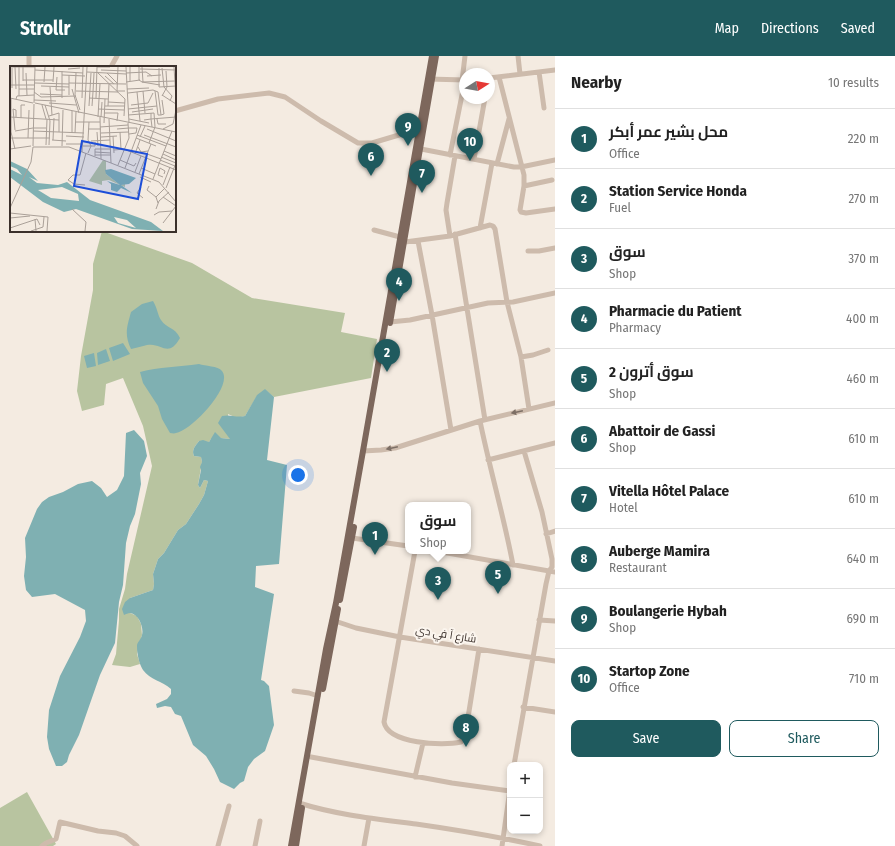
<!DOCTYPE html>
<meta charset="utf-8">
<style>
:root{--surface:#fff;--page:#f2f2f2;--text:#222;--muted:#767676;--line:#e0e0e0;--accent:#1f5a5e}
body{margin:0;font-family:"Fira Sans Condensed",Cairo,sans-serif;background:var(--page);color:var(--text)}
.controls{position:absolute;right:12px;bottom:12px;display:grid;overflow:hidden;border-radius:8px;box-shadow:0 2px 6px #0003}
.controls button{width:36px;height:36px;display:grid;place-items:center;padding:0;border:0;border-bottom:1px solid var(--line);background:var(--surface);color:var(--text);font:20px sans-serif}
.compass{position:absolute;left:459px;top:12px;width:36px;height:36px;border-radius:50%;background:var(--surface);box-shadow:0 2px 6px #0003;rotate:79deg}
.you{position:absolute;left:298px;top:419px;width:14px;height:14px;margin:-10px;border:3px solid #fff;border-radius:50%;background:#1a73e8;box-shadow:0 0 0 6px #1a73e833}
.badge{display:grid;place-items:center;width:26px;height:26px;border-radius:50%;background:var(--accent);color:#fff;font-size:13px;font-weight:700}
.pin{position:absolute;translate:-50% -33px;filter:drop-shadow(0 1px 2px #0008)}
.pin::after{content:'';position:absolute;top:21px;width:14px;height:12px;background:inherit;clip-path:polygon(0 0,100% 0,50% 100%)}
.popup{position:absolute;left:405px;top:446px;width:66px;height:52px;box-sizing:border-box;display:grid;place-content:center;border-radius:8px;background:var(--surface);filter:drop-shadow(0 1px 3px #0005);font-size:13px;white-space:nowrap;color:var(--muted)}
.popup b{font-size:15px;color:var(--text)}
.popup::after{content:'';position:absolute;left:50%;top:100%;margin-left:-8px;border:8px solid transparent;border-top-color:var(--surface)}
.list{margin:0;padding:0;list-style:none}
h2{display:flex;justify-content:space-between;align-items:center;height:52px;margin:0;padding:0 16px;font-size:17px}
h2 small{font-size:13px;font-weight:400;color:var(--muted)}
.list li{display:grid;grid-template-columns:26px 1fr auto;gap:12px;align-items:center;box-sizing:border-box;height:60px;padding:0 16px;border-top:1px solid var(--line)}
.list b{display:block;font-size:15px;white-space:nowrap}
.list p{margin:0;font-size:13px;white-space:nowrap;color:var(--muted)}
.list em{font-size:13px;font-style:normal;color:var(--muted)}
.actions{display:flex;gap:8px;padding:12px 16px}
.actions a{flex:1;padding:9px 0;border:1px solid var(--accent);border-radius:8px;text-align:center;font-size:14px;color:var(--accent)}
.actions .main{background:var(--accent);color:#fff}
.map{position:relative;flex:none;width:555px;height:790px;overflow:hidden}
header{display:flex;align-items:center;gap:24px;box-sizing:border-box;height:56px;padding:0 20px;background:var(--accent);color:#fff}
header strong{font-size:19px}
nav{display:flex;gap:22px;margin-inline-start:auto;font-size:14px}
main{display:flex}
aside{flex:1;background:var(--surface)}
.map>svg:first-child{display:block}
.green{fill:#b8c4a0}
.water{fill:#7fb0b2}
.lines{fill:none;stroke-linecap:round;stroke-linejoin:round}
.minor{stroke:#cdbbac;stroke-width:5}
.major{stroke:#7d675c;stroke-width:6}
.oneway{fill:#7d6f65}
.labels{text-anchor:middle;stroke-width:4;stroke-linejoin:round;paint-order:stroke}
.street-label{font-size:11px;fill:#3b302b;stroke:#fbf5ee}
.inset-road{fill:none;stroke:#aaa098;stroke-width:1}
.view{fill:#1d4ed8;fill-opacity:0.15;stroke:#1d4ed8;stroke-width:2}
.inset-edge{fill:none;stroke:#3b302b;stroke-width:2}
</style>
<header>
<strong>Strollr</strong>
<nav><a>Map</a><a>Directions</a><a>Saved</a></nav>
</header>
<main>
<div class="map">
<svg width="555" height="790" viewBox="0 0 555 790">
<rect width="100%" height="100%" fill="#f4ebe1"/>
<path class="green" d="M102 175 192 207 252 242 345 257 341 276 377 283 371 322 274 341 265 334 257 340 245 360 237 362 228 358 230 383 221 382 211 383 209 386 199 385C196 389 191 394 194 400L201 401 202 406 198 429 200 432 204 424 208 425 204 439 199 448 186 468 178 474 164 497 158 503 153 518 154 528 153 534 130 542V557L137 560 141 568 142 579 137 598 140 608 130 611 112 609 116 598 119 564V553L125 533 127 518 152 410 143 370 123 322 106 328 104 349 82 355 77 335 81 300 93 234V208Z
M27 736 56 788 53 790H0V752Z"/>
<path class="water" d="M153 245C157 251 158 260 161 264 167 273 175 271 180 282 168 303 162 286 147 289 142 290 137 292 131 293 124 278 127 271 131 256L142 248Z
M123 287 130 298 113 305 109 292Z
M106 293 110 305 98 309 97 297Z
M94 297 96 310 87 312 84 300Z
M199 308C205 310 218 310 222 315 234 330 191 375 176 377 174 378 172 377 170 377L162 363 158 350 143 327 140 316C159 311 179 311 199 308Z
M265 333 274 341 267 404 287 409 279 508 256 510 255 531 274 538 261 624 264 625 269 630 274 669 265 695 254 703 248 711 244 725 240 727 234 733 220 726 214 713 206 700 193 689 181 660 175 658 171 651 165 650 157 652 156 648 167 643 171 638V633C162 625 150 624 143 614 139 608 137 598 137 590 137 586 141 584 142 579 144 572 139 558 130 557 128 557 126 558 124 559L122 553 125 546 130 542 153 534 154 528 153 518 158 503 164 497 178 474 186 468 199 448 204 439 208 425 204 424 200 432 198 429 201 414 200 411 202 406 201 401 194 400C191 394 196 389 199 385L203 384 209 386 215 376 221 382 230 383 218 367 222 360C231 358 235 362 245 360L257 339Z
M134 374 144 385 147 400 140 417 141 428 135 458 130 470 126 487 123 529 119 546 115 587 100 619 79 679 69 699 67 706 62 710H56L49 693 47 681 49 654 60 620 80 581 86 565 85 554 55 538 32 541 26 534 24 520 26 501 25 482 37 453 42 446 49 441 63 436 78 428 92 425 101 432 107 441 117 434 124 420 126 377Z"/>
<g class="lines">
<path class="minor" d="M29 0V11
M518 0 520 18
M112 11V9L117 0
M539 16 544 52
M499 21 524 119V130L520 154 521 156 526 157 555 153
M489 22 555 14
M428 23 465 24 450 99
M462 25 465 0
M175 55 218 43 269 37 285 41 321 65 358 87H372L419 73
M421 93 514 111H521L555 104
M474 103 485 42
M497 108 509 63
M524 130 552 124
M480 172 492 107
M374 174 400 181
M455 178 485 364
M450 180 446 154 447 147 455 100
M418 185 432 259 451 374
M405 186 450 180 490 169 493 170 495 173 507 246 521 301 529 353
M528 195H539L555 192
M390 266 410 264 488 247 513 246 555 237
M521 301 533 299 548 294
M480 365C490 414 504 461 513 509
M363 395 381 394 395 392 480 365 555 347
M488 404 555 387
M546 478 555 475
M352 482 408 490
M415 495 384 666C388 688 443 690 461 686L466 674 479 593
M436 495 555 516
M332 564 356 572 400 581 555 605
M539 564 555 565
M294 635 309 637 318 640
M523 651 555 656
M311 701 452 727 510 735
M514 709 546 528 549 515 552 511V503L542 456 524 395
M415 721 423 687
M299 747C337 759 377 763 416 768 458 774 499 781 540 790
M42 790 46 787 56 783 60 766 98 775 116 777 125 780 137 790
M218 790 229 750
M255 790 260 765
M364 790 369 762
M502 790 510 733"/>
<path class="major" d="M390 267 436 0
M340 544 354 471
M323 633 338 553
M291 790 326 593 336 547 363 395 432 0
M296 790 302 752"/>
</g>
<defs><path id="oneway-solid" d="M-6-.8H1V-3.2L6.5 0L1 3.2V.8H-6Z"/></defs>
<g class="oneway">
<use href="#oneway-solid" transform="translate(517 356) rotate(168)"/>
<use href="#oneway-solid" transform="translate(392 392) rotate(168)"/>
</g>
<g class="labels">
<g class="street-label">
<text transform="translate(446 578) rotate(9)" y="4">شارع آ في دي</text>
</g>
</g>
<g transform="translate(10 10)">
<rect width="166" height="166" fill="#f4ebe1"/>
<path d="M93 94 96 95V108L110 119 115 118V121L110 119 99 114 92 115V119L79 115Z" fill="#b8c4a0"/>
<path d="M0 95 17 103 28 115 19 111 27 117 48 119 57 116 80 134 141 156 153 165 122 163 66 143 54 146 33 136 0 111V103L12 109 7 103 0 100ZM52 121 68 128 69 135 41 132 28 124ZM104 151 117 154 126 162 108 157ZM101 103 126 112 119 118 111 119 122 127 111 122 107 126 101 124V118L97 115 110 119 96 108 95 104Z" fill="#7fb0b2" fill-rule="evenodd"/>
<path class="inset-road" d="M0 1H25M5 1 6 23M9 1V30M13 1V15M87 1H100M108 1 107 25H115M116 1 119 57M120 1V15M129 1V14L132 16 165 15M132 1 133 16M164 1 166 33M2 2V22M149 2V21L166 20M152 2 154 21 162 30 160 35M58 3 70 2M130 3 166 4M25 4 73 7M91 4 116 5M77 6 116 8M16 7 17 29M66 7 65 29 70 44M88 7 115 33 114 50M97 7 108 18M116 7 136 6 142 10M52 9 75 10M95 10 104 18M137 10 151 9M47 11 46 24H55M13 14H43M34 16 35 1M43 16 44 1M116 16 130 14M132 16 150 19M25 17 59 18M59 17 116 18M0 19H24M31 20 59 21M40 21 42 49M9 23H24M62 23 69 47M117 23 139 22M66 25 108 26M133 25 135 47M145 25 148 49H151M24 26 31 31 66 30M83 26 84 7M127 26 130 55M118 27 143 24 148 26 151 49M30 28 52 29M59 29V9M152 29 166 38M152 30 157 21 156 5M0 32 23 37M1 32V66L5 83M52 32V5M72 32 73 1M79 32 98 33M86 32 87 1M6 33 7 30 24 29M89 33 90 18M24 34 46 35M98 36 115 37M24 37 25 1M25 37 166 66M39 37 66 39M32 39 36 53M35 39 40 55 39 79M121 39 138 37 143 27M79 40 81 7M82 40 83 26M95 40H115M98 40 99 18M88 43 114 44M118 43 147 40M122 46 143 43M94 47H108L107 55M141 47V53L166 51M118 49 144 47 145 61 139 77M151 49 154 48 152 34M39 50 49 47V66M0 51 49 54M88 51 89 33M90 51 91 93M91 51 92 36M11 52V39H15M99 53 101 97M119 53 139 57M147 53 148 58H156M134 54 141 53 142 61M66 56H90M94 57 95 33M90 61 118 59M23 62H36M119 62H127L126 67 119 68M78 63H91M107 63 119 62M137 63 166 75M153 63 163 58 166 44M5 64 3 43 6 44V51M5 65 23 62M23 65 74 67M87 66 88 80M110 66 111 83M62 67V45M65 67 66 46M91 67 119 66M127 69 156 80M134 69 166 81M56 70 74 71M103 70 104 87M91 71 107 70M130 71 135 60M0 72H40M18 72 19 44M126 72 146 80M42 74 56 75M43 74 44 52M81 75 100 74M56 78H73M36 79 37 53M23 80 24 38M52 80 53 44M73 80H85V76M23 81H59L101 97 149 116 166 136M128 81 131 86 138 85M0 83 21 80M104 84 114 83 166 104M154 85 166 90M72 86 77 1M85 86 101 87M78 87 81 80 78 74 79 56M125 88 130 74M137 88 151 93M153 88 166 94M85 89H101M85 90V83H101M151 91 166 97M110 94 124 100 126 97M150 94 165 100M108 99 119 72 118 57M115 102 131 59M131 102 145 108M125 106 131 90M129 108 141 78M130 111 141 116M153 111 148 109 150 102 155 105 154 108M143 113 162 65M75 119 64 118 58 114 63 109H70L76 87M153 119 160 101M139 120 137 124 146 131 148 137M131 121 127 127 133 132M156 122 166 97M146 131 155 122M153 131 166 140M0 142 21 96 23 81M62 143 76 156 75 165M146 143 149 135 159 126M0 147 38 151 37 165M144 149 149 146 162 145M0 152 20 150M25 153 26 165M153 157 166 140M0 162 27 153 30 159M21 165 33 161 34 151"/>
<path class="view" d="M72 75 137 88 128 133 64 120Z"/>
<rect width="166" height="166" class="inset-edge"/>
</g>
</svg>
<div class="controls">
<button>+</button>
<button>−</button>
</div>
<svg class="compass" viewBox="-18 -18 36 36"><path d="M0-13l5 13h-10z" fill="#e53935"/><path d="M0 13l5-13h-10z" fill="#767676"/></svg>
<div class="you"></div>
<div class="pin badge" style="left:375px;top:499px">1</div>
<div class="pin badge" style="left:387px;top:316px">2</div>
<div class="pin badge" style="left:438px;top:544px">3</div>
<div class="popup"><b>سوق</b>Shop</div>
<div class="pin badge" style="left:399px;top:245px">4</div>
<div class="pin badge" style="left:498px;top:538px">5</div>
<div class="pin badge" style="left:371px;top:120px">6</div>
<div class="pin badge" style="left:422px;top:137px">7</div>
<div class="pin badge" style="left:466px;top:691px">8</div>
<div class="pin badge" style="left:408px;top:90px">9</div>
<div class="pin badge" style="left:470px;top:105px">10</div>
</div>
<aside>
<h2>Nearby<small>10 results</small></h2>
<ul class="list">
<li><span class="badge">1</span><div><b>محل بشير عمر أبكر</b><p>Office</p></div><em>220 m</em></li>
<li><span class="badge">2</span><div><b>Station Service Honda</b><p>Fuel</p></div><em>270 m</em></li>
<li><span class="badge">3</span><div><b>سوق</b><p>Shop</p></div><em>370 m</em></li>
<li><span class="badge">4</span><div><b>Pharmacie du Patient</b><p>Pharmacy</p></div><em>400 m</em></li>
<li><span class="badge">5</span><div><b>سوق أترون 2</b><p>Shop</p></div><em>460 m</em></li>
<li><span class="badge">6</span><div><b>Abattoir de Gassi</b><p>Shop</p></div><em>610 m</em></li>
<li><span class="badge">7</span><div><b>Vitella Hôtel Palace</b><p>Hotel</p></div><em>610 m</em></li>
<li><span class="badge">8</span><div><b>Auberge Mamira</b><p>Restaurant</p></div><em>640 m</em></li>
<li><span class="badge">9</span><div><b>Boulangerie Hybah</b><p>Shop</p></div><em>690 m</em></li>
<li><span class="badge">10</span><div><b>Startop Zone</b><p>Office</p></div><em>710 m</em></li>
</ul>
<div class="actions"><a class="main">Save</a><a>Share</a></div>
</aside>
</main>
